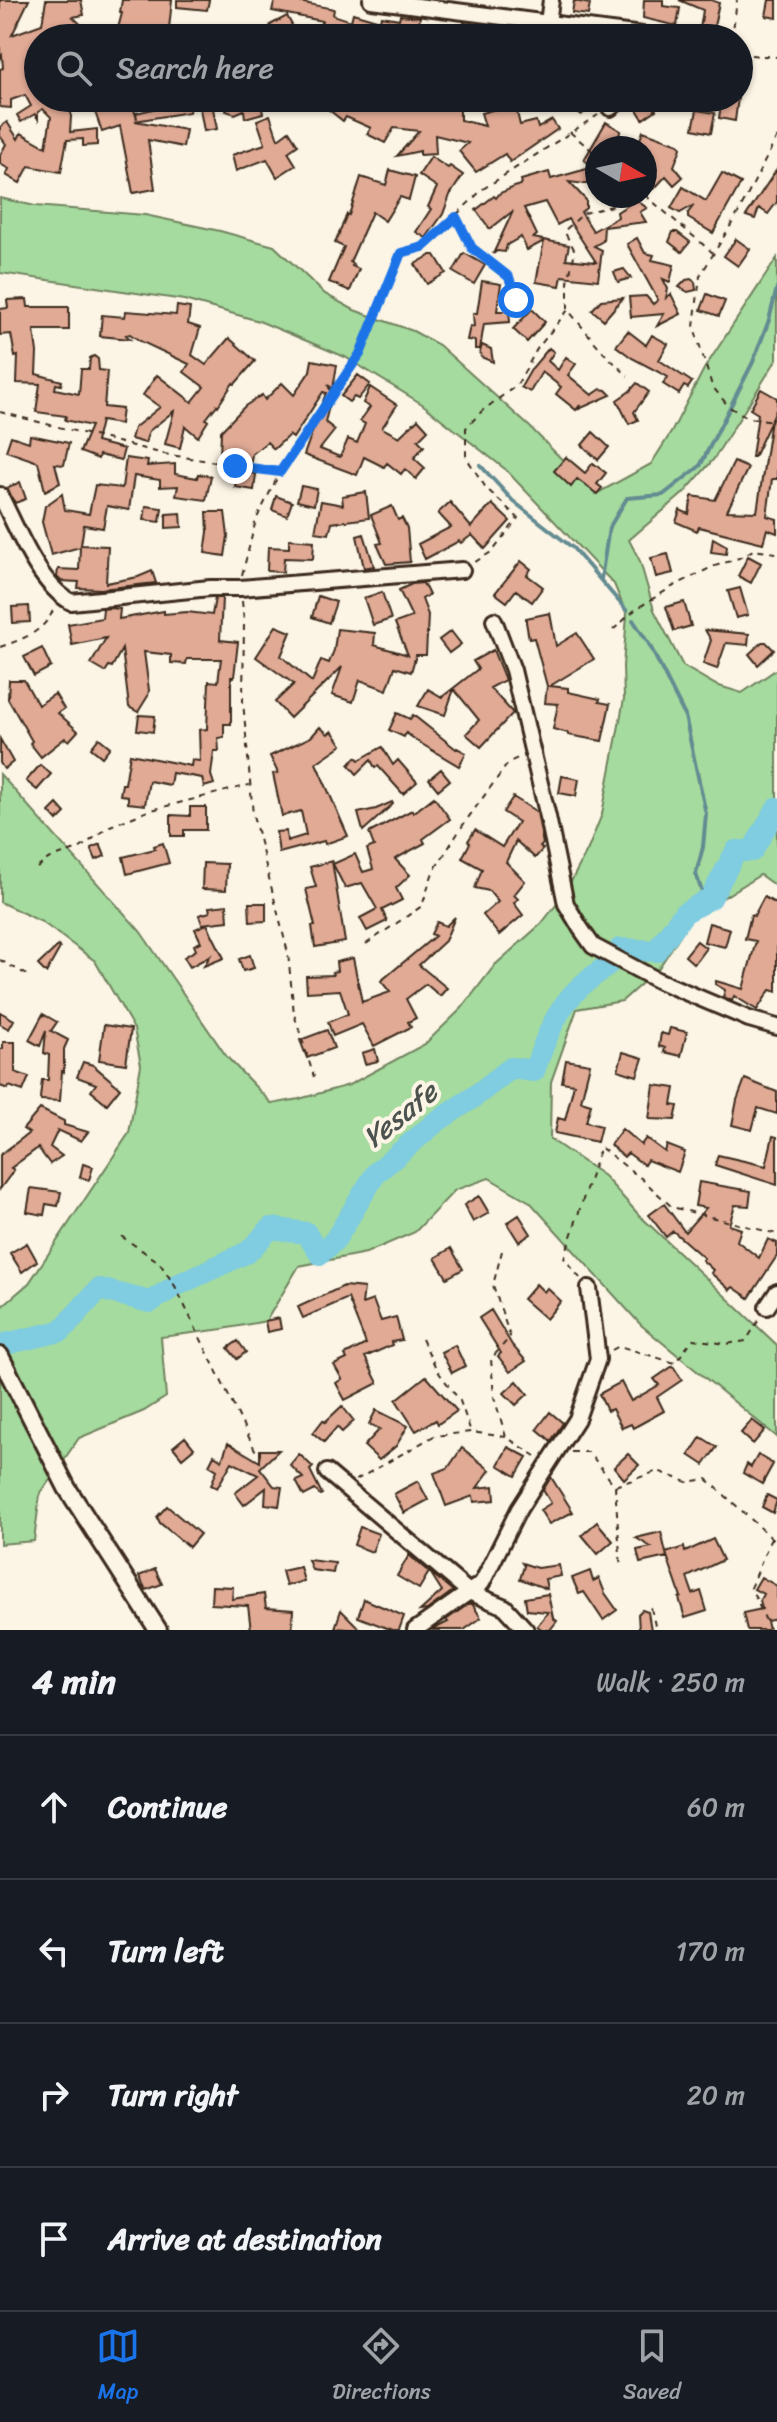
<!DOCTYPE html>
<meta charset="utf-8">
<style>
:root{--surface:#171b24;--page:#242831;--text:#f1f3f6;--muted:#9ea1a6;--line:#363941;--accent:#1a73e8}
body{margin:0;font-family:Sriracha,sans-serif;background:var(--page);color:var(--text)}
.compass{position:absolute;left:585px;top:136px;width:72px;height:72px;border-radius:50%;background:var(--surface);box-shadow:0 2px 6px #0004;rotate:99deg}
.stop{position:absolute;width:24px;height:24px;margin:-18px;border:6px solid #1a73e8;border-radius:50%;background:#fff}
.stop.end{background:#1a73e8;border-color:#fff;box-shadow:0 2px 8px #0008}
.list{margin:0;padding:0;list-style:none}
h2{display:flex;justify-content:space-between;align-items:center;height:104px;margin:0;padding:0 32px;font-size:34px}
h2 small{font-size:26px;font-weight:400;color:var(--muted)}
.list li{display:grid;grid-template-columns:52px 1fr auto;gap:24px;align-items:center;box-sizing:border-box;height:144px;padding:0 32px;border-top:2px solid var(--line)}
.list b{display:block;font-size:30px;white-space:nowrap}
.list em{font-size:26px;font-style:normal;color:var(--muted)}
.icon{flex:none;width:44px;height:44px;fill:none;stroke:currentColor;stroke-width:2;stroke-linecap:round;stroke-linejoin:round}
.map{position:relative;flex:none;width:777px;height:1630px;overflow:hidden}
.search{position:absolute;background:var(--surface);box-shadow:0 2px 6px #0004;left:24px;right:24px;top:24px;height:88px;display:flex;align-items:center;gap:20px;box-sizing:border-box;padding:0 28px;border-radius:44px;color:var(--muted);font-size:30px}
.sheet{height:680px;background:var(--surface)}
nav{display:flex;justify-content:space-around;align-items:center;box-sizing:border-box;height:112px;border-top:2px solid var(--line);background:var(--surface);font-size:22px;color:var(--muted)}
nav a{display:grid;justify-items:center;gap:4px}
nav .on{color:var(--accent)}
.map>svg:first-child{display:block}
.green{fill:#a5db9e;stroke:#70825e;stroke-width:2}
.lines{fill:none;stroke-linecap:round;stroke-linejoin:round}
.stream{stroke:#648b92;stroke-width:4}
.river{stroke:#80cce0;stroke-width:22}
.building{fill:#e0aa95;stroke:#3b2a1e;stroke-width:2;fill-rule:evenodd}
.minor-casing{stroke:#3b2a1e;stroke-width:20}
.tertiary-casing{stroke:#3b2a1e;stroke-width:22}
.path{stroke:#3b2a1e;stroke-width:2;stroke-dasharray:6 6;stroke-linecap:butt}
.minor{stroke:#fcf5e5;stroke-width:14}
.tertiary{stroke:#fcf5e5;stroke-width:16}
.route{stroke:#1a73e8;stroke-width:10}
.labels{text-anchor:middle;stroke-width:8;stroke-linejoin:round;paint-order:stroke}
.water-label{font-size:30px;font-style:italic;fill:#4c524e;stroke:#fcf5e5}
</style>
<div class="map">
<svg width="777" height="1630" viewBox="0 0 777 1630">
<rect width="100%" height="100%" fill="#fcf5e5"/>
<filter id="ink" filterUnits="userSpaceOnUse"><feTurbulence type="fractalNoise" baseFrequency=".0125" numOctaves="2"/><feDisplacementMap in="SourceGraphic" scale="16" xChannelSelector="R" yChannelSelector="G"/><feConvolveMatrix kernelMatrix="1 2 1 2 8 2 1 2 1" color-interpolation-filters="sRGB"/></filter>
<g filter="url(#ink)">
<path class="green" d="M0 198 35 206 145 215 220 231 274 246 325 294 354 310 413 331 439 345 530 427 596 494 651 464 672 431 704 369 777 258V359L713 460 685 492 629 540 640 561 654 610 683 666 716 685 742 693 777 669V887L760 875 692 917 658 969 622 1001 577 1009 551 1082 550 1139 604 1176 639 1215 777 1345V1437L641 1325 530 1202 489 1178 455 1190 415 1232 366 1253 299 1266 266 1321 223 1329 161 1337 166 1397 144 1411 79 1438 40 1494 34 1541 0 1544V1308L29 1283 129 1133 141 1065 134 1029 95 961 42 922 0 902V774L140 931 227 1057 272 1104 299 1099 349 1085 425 1044 462 1008 495 965 541 924 564 895 588 849 602 814 624 699 623 666 627 615 614 584 505 469 422 404 345 357 259 321 184 300 0 273Z"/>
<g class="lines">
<path class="stream" d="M480 465 513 501 573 548 627 611
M601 579 609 528 627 498 663 495 700 466 753 362 769 320 777 288
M633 620 649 644 685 716 706 814 703 847 696 874 705 901"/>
<path class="river" d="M5 1344 61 1331 99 1289 150 1302 175 1286 248 1252 271 1228 306 1233 320 1254 335 1240 376 1173 436 1122 474 1097 511 1068 534 1071C545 1041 555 1010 579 988 592 975 612 966 620 949L656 951 684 913 711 898 736 851H752L777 808"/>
</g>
<path class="building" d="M0 0H29L12 35 42 24 46 0H81L84 15 73 17 95 38H38V66H34L38 78V98H45L46 101 72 102 70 132 97 129V145L83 146V139L67 140 61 172 29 166 20 183 6 175 9 169 0 164V155L6 144 0 136V127L7 122 18 139 21 133 46 147 51 117 43 109 38 112V119L35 114 21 122 17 115 31 106 25 95 11 100V108L0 107V69L3 68 2 55 0 58Z
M122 0H172L168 38 116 36 122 13 120 12Z
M177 0H209L207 10 177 7Z
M275 0H289L334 9 333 15 351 21 353 13 380 21 381 16 399 19 400 15 420 17 417 38H395L367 34 366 38H361L341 31 338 38H313L322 21 272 11Z
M644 0H663V6L680 8 677 26 643 18Z
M679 0H711L719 3 713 31 700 29 703 10Z
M769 0H777V18L766 16Z
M574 1 590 4 588 15 572 13Z
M287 16 299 38H277L270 25Z
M464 23 499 29V27L515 29V32H521L520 38H461Z
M178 98H192L189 112 135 121 186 130 183 147 148 140 155 189 133 193 120 126 102 132 95 112 131 100 137 119 136 113 178 103Z
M198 98H211L217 129 204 131Z
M240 98H254V103L260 101 263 113 245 118 244 110 235 114 226 111 229 103Z
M314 98H395L393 102 428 105V101L460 105V120L485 126 481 113 515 104 520 125 536 121 538 128 552 120 558 129 510 162 505 154 476 172 459 151 468 143 435 135 436 154 420 155V151L397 156 419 131 394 128 385 143 367 134 371 128 346 117 343 121Z
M568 98H602L581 115Z
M641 98H648L656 110 643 119 633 103Z
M722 98H738L735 121 719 118Z
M697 110 715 113 711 133 693 129Z
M270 115 278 139 289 131 298 145 288 152 296 165 277 177 267 159 236 171 232 155 265 144 257 120Z
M606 122 621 131 611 148H597V169L594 185 569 182 586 200V208L581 212 593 231 618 217 617 212 636 200 647 208 640 212 646 222 604 227 603 241 594 246 602 250 598 280 562 276 560 286 536 282 544 241 527 250 521 237 507 245 505 252 497 251 493 254 513 211 490 229 476 210 494 196 496 198 500 193 522 184 521 180 549 172 551 179 594 167 584 160ZM545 202 557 225 568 219 596 262 566 259 569 245 533 238 537 235 524 208Z
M643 131 679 144 681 148 674 166 683 177 674 185 666 176 654 189 645 181V148H637Z
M431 157 448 168 450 166 463 175 450 195 443 214 426 238 416 232 431 209 428 207 437 187 419 175Z
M777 169V202L768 214 759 208 755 219 746 216Z
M390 170 415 177 409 200 400 197 385 221 372 212 350 262 353 264 352 266 359 269 350 291 329 282 344 247 335 243 347 214 349 215 361 177 386 185Z
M722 173 741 183 713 233 688 218V213L694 205 680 213 671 208 683 187 706 201Z
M673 232H677L690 242 682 252 669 242Z
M637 238 645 253 654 255 652 260 674 265 670 282 663 279 668 289 666 298 671 294 681 314 657 326 664 314 631 317 629 297 646 296 653 304 658 300 627 244Z
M736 239 750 249 738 266 724 256Z
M464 253 485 265 474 284 453 272Z
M431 255H435L446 273 427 284 415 264Z
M624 269 631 278 618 282 614 272Z
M691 279 695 282 696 290 688 292 679 287 686 280Z
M482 281 501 284 497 311H509L510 322 484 324 480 349H475V341L467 340 470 326 474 327 473 313H477Z
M707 294 725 301 719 316 701 310Z
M623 298 604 320 592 310 601 300Z
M27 299 28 307H69V330H34L37 352 36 374 62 381 61 385 56 384 55 389 79 394 81 369H89L90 358 94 356 98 359 99 370 107 371 104 407 122 409 120 424 101 421 96 442 124 449 121 460 99 455 98 459 80 452 91 426 65 420 66 416 36 412 40 384 17 383 18 356 15 357 11 334 0 335V309L8 308 7 300Z
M177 306 190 308 188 324 200 328 192 355 206 365 229 338 255 361 235 384 233 383 218 406 217 405 206 419 208 421 198 437 185 426 180 448 165 444 174 411 149 431 145 443 131 439 134 428 160 407 143 395 157 375 192 402 204 387 184 372 189 364 140 341 130 334 126 335 130 339 100 336 102 315 125 317 126 311 176 315Z
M532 309 545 322 527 342 513 329Z
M628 331 646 345 652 335 668 344 659 360 692 382 688 388 684 386 679 394 663 384 668 377 632 358 616 346Z
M482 345 491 349 493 362 481 357 480 352Z
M549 348 554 352 548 361 558 370 566 357 576 364 568 375 592 395 601 389 606 390 611 395 579 409 580 405 576 410 556 394 561 387 542 372 530 392 521 387 532 368Z
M312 360 337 365 333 389 328 385 332 394 325 422 335 430 320 449 340 457 348 439 357 443 365 424 360 421 370 407 363 403 370 387 397 405 382 428 399 437 418 419 428 430 418 440 424 446 414 458 425 468 416 479 405 469 401 474 387 463 384 467 364 457 357 475 304 455 326 393 323 392 293 438 289 435 274 449 267 442 252 454 249 473 256 474 254 490 235 487 239 459 220 457 221 431 245 406 262 395 265 400 282 383 294 395 310 371Z
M358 375 370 384 358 399 354 397 349 402 341 396Z
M637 383 649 392 634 412 638 420 629 424 617 400 630 391Z
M761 389 777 398V408L754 457H752L758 414 750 409Z
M771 420 777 421V479H772L767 516 777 519V533L767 529 763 543 699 527 697 531 676 522 680 510 689 514 692 496 715 500 734 462 748 468 727 511 757 512Z
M593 432 609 447 598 460 582 445Z
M30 435 69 443 64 465 55 464 60 483 45 491 38 462 6 451 11 436 29 442Z
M566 457 585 473 593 463 606 473 597 484 602 488 597 494 577 479 571 487 554 471Z
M126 458 148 461 147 466 175 464V474L197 478 198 474 211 476 206 500 176 496 178 486 160 487V480L134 476 129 510 107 506 103 528 84 525 81 545 108 546 106 583 138 577 152 571 156 583 101 589 78 588 79 582 61 581 57 577 58 569 79 570 80 547 51 555 42 522 45 506 62 494 65 510 89 514 95 485 122 488Z
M20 482 26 499 15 503 7 488Z
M301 486 317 489 314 505 297 501Z
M366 492 369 518 332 523 329 534 315 532 321 501 343 505 342 496Z
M276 496 292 502 287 516 272 510Z
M450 502 471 527 492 504 510 521 485 549 472 535 461 543 459 541 425 559 418 544 451 527 438 513Z
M146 506 162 508 160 522 144 520Z
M392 506 398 520 402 518 407 528 410 562 386 564 377 544 382 543 371 515Z
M207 512H225L228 536 225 556 205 553 208 532Z
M181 513 182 527 166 528V514Z
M364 534 374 566 364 568 357 536Z
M713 538 727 546 726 554 711 552Z
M289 539 314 541 313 559 284 558 283 572 267 571 268 547 289 548Z
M668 554 673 573 656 577 651 558Z
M748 556 761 563 751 583 738 576Z
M521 561 531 569 527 575 543 587 532 602 516 590 507 602 495 593Z
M423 583 429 595 422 599 428 615 426 655H416L411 672 395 667 387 690 360 680 353 702 332 695 342 667 290 718 275 702 294 684 256 657 276 626 291 632 281 656 312 682 321 660 329 663 334 650 337 629 375 633 374 645 408 655 395 623 412 617 399 590 412 584Z
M740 588 748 615 736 618 728 591Z
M382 592 391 619 373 625 364 598Z
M318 596 336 602 329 623 312 617Z
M215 598H222L220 640 238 642 234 677H231V724H224V737L218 738 219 751H214L211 775 214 784 204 787 202 778 172 773 170 785 149 781 145 805 128 803V796L120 795 122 784H125L130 754 191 766 192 760 200 761 199 730 207 729 209 681 218 682 221 659H187L186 664 171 663V655L144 652 149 690 148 696 138 712 129 707 122 649 112 667 109 666 105 672 91 664 106 638 72 645 68 624 102 618 103 609 110 608 120 609 119 619 164 611V614L187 612 212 615Z
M684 602 691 626 674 631 666 607Z
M29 606 30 622 13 623 12 607Z
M550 613 556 646 577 633 594 659 550 686 568 688V692L600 699 599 702 610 704 602 741 568 735V733L553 729 558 704 545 703 547 686 534 638 529 639 526 622V618Z
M705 630 749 634 748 645 726 643 717 669 703 664 711 640Z
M451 631 461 644 449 653 439 640Z
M762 642H766L774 650 758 665 749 654Z
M42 648 51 667 34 676 24 657Z
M493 650 505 680 490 688 513 713 481 747 466 734 479 720 454 689 445 715 418 706 428 689 442 697 478 669 473 661Z
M9 680H24L38 705 55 694 64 709 58 713 78 731 69 741 65 738 41 757 30 743 32 741 8 699Z
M397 713 410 719 413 715 456 749 457 748 466 753 459 766 420 743 406 733 404 737 389 730Z
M139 715 155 716 153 732 137 730Z
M320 727 328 734 332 731 342 745 316 763 348 836 325 844 324 841 279 853 276 832 286 831 287 841 306 835 301 811 282 816 273 774 278 773 270 756 311 737Z
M99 738 110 747 102 757 91 748Z
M0 739 13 762 4 769 0 763Z
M382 747 393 765 398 760 417 782 403 794 378 766 375 768 371 760 357 774 349 765 356 757 359 760Z
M40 765 51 774 37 790 26 781Z
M441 769 450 780 438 790 429 779Z
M562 776 579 779 576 796 559 793Z
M434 797 450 819 423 839 425 843 395 859 410 875 396 888 402 900 382 910 387 921 367 931 360 918 377 909 362 883 345 888 333 864 355 854 363 872 373 869 367 849 374 846 369 833 412 810 413 813Z
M513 797 537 812 543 844 540 847 543 849 535 858 516 841 506 862 525 881 514 895 518 899 514 903 523 915 499 935 483 915 498 902 489 891 475 888 482 869 462 858 470 843 468 841 475 830 502 847 518 822 503 812Z
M392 802 393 804 363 831 358 813 376 809Z
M57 804 65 813 57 821 49 812Z
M190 807H206V830H184V836H171V815L190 816Z
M163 843 169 863 127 874 123 857 155 849 154 846Z
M100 844 105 856 96 860 91 848Z
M332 861 345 942 315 947 312 926H315L306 889 316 887 310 867Z
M203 863 227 864 226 890 202 889Z
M764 897 777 904V992L770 990 757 1010 734 996 732 1001 723 997 725 990 715 984 716 981 743 989 756 941 745 939 751 915 754 916Z
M249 903H266V921L250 922Z
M227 905 228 921 202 924 199 915 210 912 209 907Z
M455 917 445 941 419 965 447 988 440 996 426 984 406 999 416 1018 408 1022 411 1027 374 1046 362 1024 333 1036 328 1022 348 1014 340 990 307 992 306 976 333 975 332 972 337 971 336 962 353 958 362 1002 390 992 381 981 435 936 431 934 437 922 446 926Z
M709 923 730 929 725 947 704 942Z
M207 924 224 958 204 966 210 956 190 967 184 957 196 950 194 945 201 942 195 929Z
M697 941 706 948 694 964 685 956Z
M58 946 60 948 46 973 38 965Z
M250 955 254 968 243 971 239 959Z
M0 1012 14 1020 9 1029 0 1024Z
M43 1014 57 1022 51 1031 68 1040 64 1049V1072L62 1071 60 1101 41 1100 40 1098 42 1080H48L49 1055 44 1053 46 1031 40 1046 29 1040Z
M104 1025 131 1029 126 1064 99 1060Z
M670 1028 687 1032 681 1056 664 1052 665 1048 659 1046 661 1033 668 1035Z
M327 1030 334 1048 307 1058 300 1040Z
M3 1042H15V1072L29 1077 23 1091 9 1086 8 1089 0 1086V1049H3Z
M375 1049 378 1061 365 1064 362 1053Z
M623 1052 643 1058 637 1076 618 1070Z
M566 1060 590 1064 581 1101 591 1104 586 1122 601 1126 597 1142 555 1133 558 1118 565 1120 574 1084 562 1082Z
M83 1062 93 1065 120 1088 107 1104 91 1091 96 1084 77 1077Z
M745 1079 777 1092V1114L758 1108 752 1130 732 1125 737 1100Z
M654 1085 675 1088 672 1105 678 1106 675 1120 649 1119Z
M40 1109 64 1121V1125L88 1132 81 1141 58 1130 50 1147 62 1156 50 1164 38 1148 11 1168 14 1170 0 1189V1155L29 1133 23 1129Z
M622 1129 641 1145 646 1138 665 1152 667 1145 685 1152 678 1172 647 1160 644 1165 628 1153 624 1157 610 1145Z
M773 1136 777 1137V1185L715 1165 718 1155 766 1166Z
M83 1164 93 1167 89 1180 80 1177Z
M699 1182 751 1191 749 1206 735 1205 729 1225 741 1229 737 1241 759 1258 768 1239 777 1243V1256L749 1298 733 1287 730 1290 711 1273 713 1270 702 1260 704 1258 673 1231 666 1237 649 1215 664 1204 685 1232 706 1208 695 1206Z
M31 1188 61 1192 58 1206 46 1204 44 1215 27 1212Z
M479 1196 489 1213 473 1222 464 1205Z
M519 1215 531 1234 519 1242 507 1223Z
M27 1243 37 1261 22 1272 10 1253Z
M451 1248 463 1269 447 1278 435 1258Z
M536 1284 544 1292 547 1288 561 1301 546 1319 523 1299Z
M344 1286 364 1288 362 1304 373 1300 381 1321 396 1317 402 1340 391 1342 392 1345 365 1357 378 1383 345 1400 336 1383 342 1379 334 1365 347 1359 345 1355 366 1344 348 1298 303 1318 298 1307Z
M491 1310 512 1345 526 1361 510 1372 498 1356 501 1353 479 1318Z
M279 1318 281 1329 267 1332 265 1321Z
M238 1341 246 1352 237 1359 228 1348Z
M455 1345 465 1366 452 1373 441 1352Z
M673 1366 682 1380 657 1397 664 1411 633 1428 631 1424 622 1428 612 1409 607 1411 599 1394 621 1382 631 1401 659 1385 654 1379Z
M426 1376 457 1411 438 1424 436 1420 416 1431 396 1400Z
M517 1381 528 1394 516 1405 504 1393Z
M342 1406 354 1421 342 1432 337 1427 324 1442 313 1433 323 1420 325 1422Z
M376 1410 408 1426 396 1446 379 1460 364 1446 380 1429 369 1424Z
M550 1412 563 1423 551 1441 537 1429Z
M752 1420 765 1430 753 1444 741 1433Z
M185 1437 194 1448 182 1458 173 1447Z
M701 1437 717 1447 704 1465 689 1455Z
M228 1443 260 1462V1450H279L260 1468 274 1486 282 1487 279 1506 265 1504 266 1488 244 1505 235 1493 258 1475 232 1462 217 1488 211 1485 217 1470 209 1465 214 1455 222 1460Z
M508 1447 527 1457 516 1476 498 1465Z
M462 1448 490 1470 477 1488 494 1486 495 1500 474 1502 473 1496 446 1506 434 1473 448 1468Z
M299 1454 313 1467 310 1470 322 1494 320 1495 315 1490 304 1496 296 1481 303 1478 290 1465Z
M628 1454 639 1465 624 1479 614 1467Z
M758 1455 773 1464 762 1484 743 1473 747 1464 751 1467Z
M551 1477 573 1512 549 1524 540 1510 551 1503 543 1490Z
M418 1481 428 1500 404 1513 394 1494Z
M767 1495 777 1500 773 1513 762 1507Z
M167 1506 200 1534 189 1547 160 1523 157 1517Z
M597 1522 613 1541 598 1554 582 1535Z
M360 1527 379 1534 372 1552 354 1545Z
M661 1532 667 1557 640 1563 637 1550 651 1547 636 1538Z
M713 1539 723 1560 687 1577 693 1594 701 1591 707 1611 685 1618 679 1598 681 1597 666 1553 684 1547 685 1552Z
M409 1555 429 1572 419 1589 397 1576Z
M308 1560 335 1563 333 1573 312 1570Z
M522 1563 537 1568 559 1565 561 1576 545 1579 547 1589 520 1579 524 1566Z
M300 1567 304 1581 286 1586 282 1571Z
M155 1569 162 1584 146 1590 139 1576Z
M590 1571 593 1581 599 1578 605 1593 617 1610 603 1620 584 1592 579 1594 572 1578Z
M430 1572 453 1591 427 1610 420 1611 442 1591Z
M761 1577 777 1586V1619L767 1621 769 1630H747L743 1613 762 1609 760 1600 763 1594 754 1589Z
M212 1586 233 1587 232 1599 264 1594 266 1608 293 1610 292 1627 290 1630H251L248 1606 211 1604Z
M548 1594 553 1618 557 1621 550 1630H543L537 1626 548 1612 527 1610 525 1598Z
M364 1599 404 1616 399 1630H392L358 1617Z
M470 1603 473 1605 481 1618 464 1630H432L448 1622 446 1620Z
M341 1610 361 1630 335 1628Z
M642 1610 648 1612 651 1630H639L638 1614Z"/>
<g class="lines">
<g class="minor-casing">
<path id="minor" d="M371 0 665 38
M548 23 551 0
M610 108 624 98
M0 495C17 528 38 584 71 602L210 588H240L462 570
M494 620 513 670 548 817 566 904 581 929 593 946 657 980 749 1019 777 1027
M767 1307 777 1292
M327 1472 469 1592 505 1607 526 1630
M415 1630 482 1583 519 1509 577 1419 598 1359 589 1288"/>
</g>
<g class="tertiary-casing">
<path id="tertiary" d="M0 1356 67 1488 158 1630"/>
</g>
<path class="path" d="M732 38 737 0
M739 54 777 57
M570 132 597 155
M777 137 740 210 700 276 694 327 712 386 729 407 749 418 777 421
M645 195 713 253
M620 196 612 206 584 213 564 231 575 251 568 282V310L604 353 628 376
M457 218 472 248 509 277 516 300
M0 412 164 454 279 472
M475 562 493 551 518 518 486 488 466 457V428L482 411 517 385 537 349 568 310
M242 575 256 520 280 472 360 354 401 253 423 247 483 189 598 115
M242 601 244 622 243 701 253 815 288 953 294 1014 314 1077
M613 630 636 609 672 587 712 567 739 558 753 550 777 553
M0 647C23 639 45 632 54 608
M37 868 48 859 79 849 110 826 148 811 249 785
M366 944 422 906 433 872 465 822 509 762 520 757
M0 960 29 976
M121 1236 159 1262 175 1286 258 1456
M502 1251 493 1285 510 1337 491 1359 494 1397 506 1437
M580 1278 564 1258 600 1147 642 1179 672 1207 777 1234
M422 1339 437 1370 460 1401 471 1432
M612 1350 619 1346 675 1363 693 1339 726 1344 746 1341 760 1318
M571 1452H589L615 1486 621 1568
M356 1480 434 1436 471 1432 506 1437 536 1456
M615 1486 658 1471 687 1482 707 1479 777 1543
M651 1608 656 1630
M766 1621 751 1588 771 1538"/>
<use href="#minor" class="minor"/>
<use href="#tertiary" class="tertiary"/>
</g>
</g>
<g class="lines" filter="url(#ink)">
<path class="route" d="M235 466 280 472 360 354 401 253 423 247 456 217 472 248 509 277 516 300"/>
</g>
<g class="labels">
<g class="water-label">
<text transform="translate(400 1115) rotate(-39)" y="10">Yesafe</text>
</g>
</g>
</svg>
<svg class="compass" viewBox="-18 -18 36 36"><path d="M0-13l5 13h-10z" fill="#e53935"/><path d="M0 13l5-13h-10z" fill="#9ea1a6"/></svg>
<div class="stop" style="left:516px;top:300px"></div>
<div class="stop end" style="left:235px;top:466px"></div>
<div class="search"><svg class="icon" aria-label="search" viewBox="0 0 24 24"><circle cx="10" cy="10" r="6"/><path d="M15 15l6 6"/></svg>Search here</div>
</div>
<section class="sheet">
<h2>4 min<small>Walk · 250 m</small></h2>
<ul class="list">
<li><svg class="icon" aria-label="ahead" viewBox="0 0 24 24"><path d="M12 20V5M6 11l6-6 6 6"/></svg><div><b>Continue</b></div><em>60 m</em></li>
<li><svg class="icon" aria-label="left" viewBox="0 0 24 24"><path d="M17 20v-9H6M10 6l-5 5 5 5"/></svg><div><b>Turn left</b></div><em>170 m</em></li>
<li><svg class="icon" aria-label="right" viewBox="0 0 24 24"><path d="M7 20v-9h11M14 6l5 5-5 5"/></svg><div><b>Turn right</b></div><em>20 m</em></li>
<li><svg class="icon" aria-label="arrive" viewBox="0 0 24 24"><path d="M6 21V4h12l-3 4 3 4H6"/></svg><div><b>Arrive at destination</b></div></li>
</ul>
</section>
<nav>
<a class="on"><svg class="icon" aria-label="map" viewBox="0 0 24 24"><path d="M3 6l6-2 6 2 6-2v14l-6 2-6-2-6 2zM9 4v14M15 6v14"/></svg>Map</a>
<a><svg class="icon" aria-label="directions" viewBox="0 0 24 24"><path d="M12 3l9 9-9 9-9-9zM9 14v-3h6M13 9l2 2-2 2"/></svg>Directions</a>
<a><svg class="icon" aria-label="saved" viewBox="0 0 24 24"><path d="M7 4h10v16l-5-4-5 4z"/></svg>Saved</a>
</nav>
